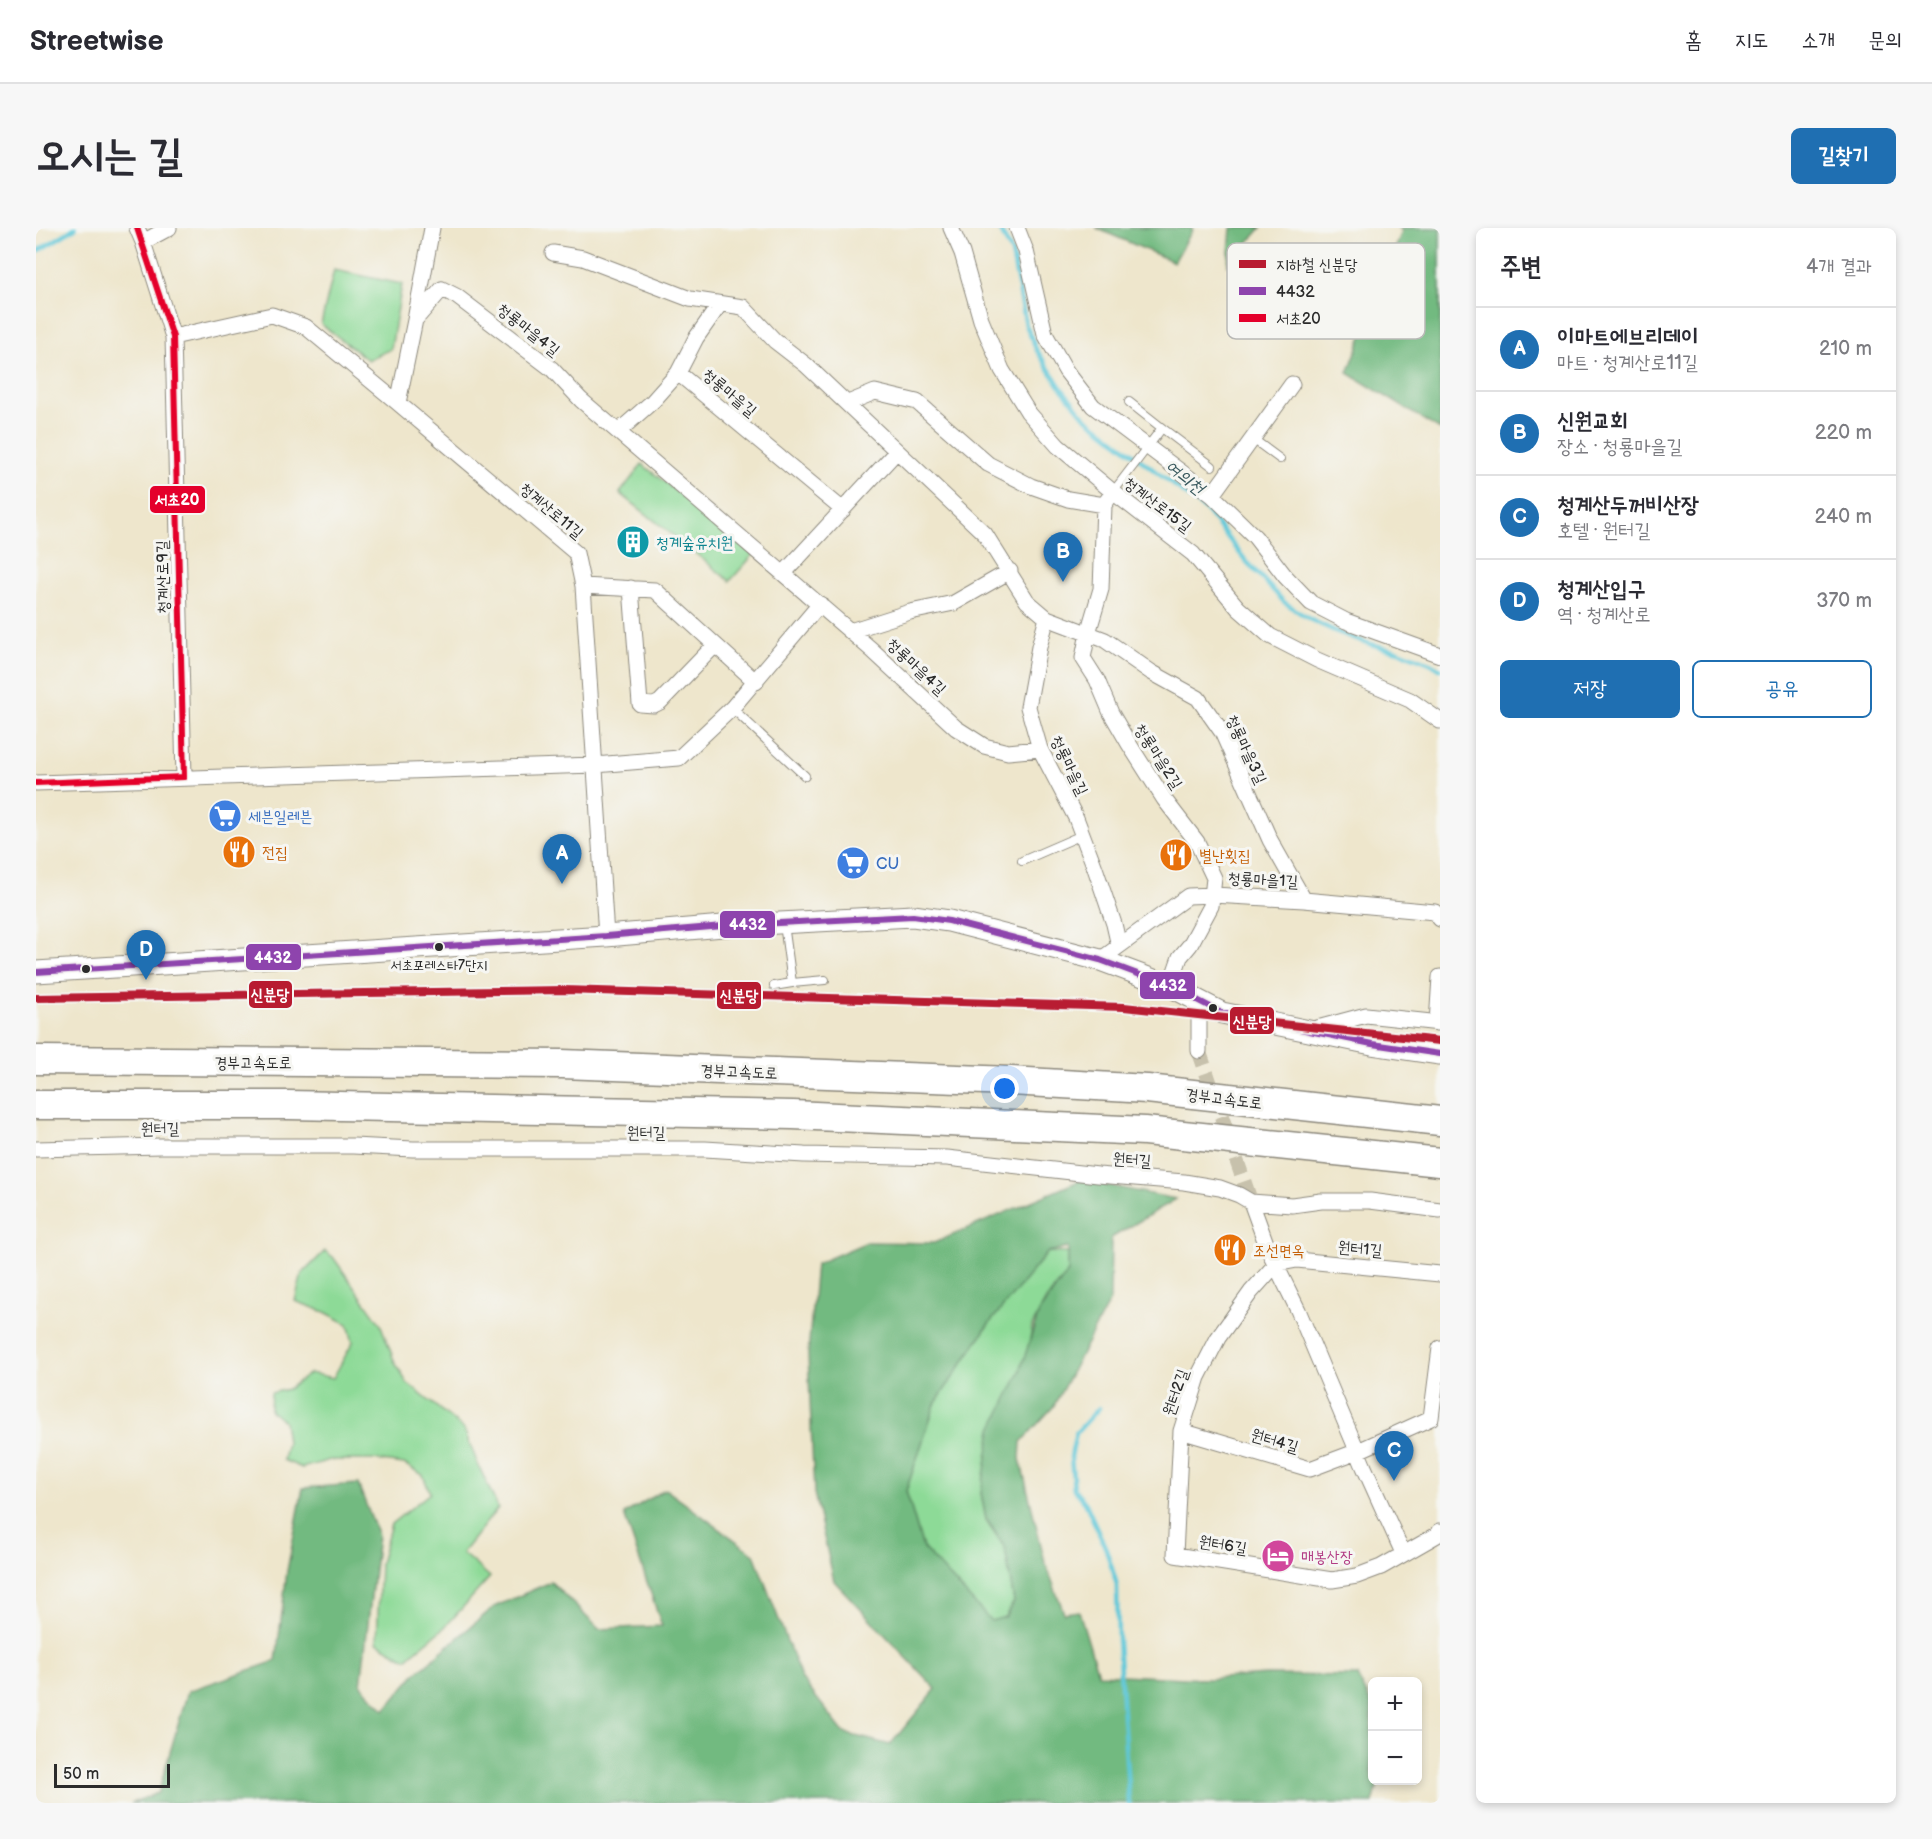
<!DOCTYPE html>
<html lang="ko">
<meta charset="utf-8">
<style>
:root{--surface:#fff;--page:#f7f7f7;--text:#2b2b33;--muted:#7c7c81;--line:#e1e1e2;--accent:#1f6fb2}
body{margin:0;font-family:"Balsamiq Sans","Poor Story",sans-serif;background:var(--page);color:var(--text)}
.controls{position:absolute;right:18px;bottom:18px;display:grid;overflow:hidden;border-radius:9px;box-shadow:0 3px 9px #0003}
.controls button{width:54px;height:54px;display:grid;place-items:center;padding:0;border:0;border-bottom:2px solid var(--line);background:var(--surface);color:var(--text);font:30px sans-serif}
.scale{position:absolute;left:18px;bottom:15px;width:116px;box-sizing:border-box;padding-left:6px;border:3px solid #2b2b2b;border-top:0;font-size:16px;line-height:21px;white-space:nowrap;color:#2b2b2b;-webkit-text-stroke:4px #f6f6f2;paint-order:stroke}
.you{position:absolute;left:969px;top:861px;width:21px;height:21px;margin:-15px;border:4px solid #fff;border-radius:50%;background:#1a73e8;box-shadow:0 0 0 9px #1a73e833}
.badge{display:grid;place-items:center;width:39px;height:39px;border-radius:50%;background:var(--accent);color:#fff;font-size:20px;font-weight:700}
.pin{position:absolute;translate:-50% -50px;filter:drop-shadow(0 2px 3px #0008)}
.pin::after{content:'';position:absolute;top:32px;width:21px;height:18px;background:inherit;clip-path:polygon(0 0,100% 0,50% 100%)}
.list{margin:0;padding:0;list-style:none}
h2{display:flex;justify-content:space-between;align-items:center;height:78px;margin:0;padding:0 24px;font-size:26px}
h2 small{font-size:20px;font-weight:400;color:var(--muted)}
.list li{display:grid;grid-template-columns:39px 1fr auto;gap:18px;align-items:center;box-sizing:border-box;height:84px;padding:0 24px;border-top:2px solid var(--line)}
.list b{display:block;font-size:22px;white-space:nowrap}
.list p{margin:0;font-size:20px;white-space:nowrap;color:var(--muted)}
.list em{font-size:20px;font-style:normal;color:var(--muted)}
.actions{display:flex;gap:12px;padding:18px 24px}
.actions a{flex:1;padding:14px 0;border:2px solid var(--accent);border-radius:9px;text-align:center;font-size:21px;color:var(--accent)}
.actions .main{background:var(--accent);color:#fff}
.map{position:relative;flex:none;width:1404px;height:1575px;overflow:hidden;border-radius:9px}
header{display:flex;align-items:center;gap:36px;box-sizing:border-box;height:84px;padding:0 30px;background:var(--surface);border-bottom:2px solid var(--line)}
header strong{font-size:28px}
nav{display:flex;gap:33px;margin-inline-start:auto;font-size:21px}
.intro{display:flex;align-items:center;justify-content:space-between;box-sizing:border-box;height:144px;padding:0 36px}
h1{margin:0;font-size:42px}
.button{padding:15px 27px;border-radius:9px;background:var(--accent);color:#fff;font-size:21px;font-weight:700}
main{display:flex;gap:36px;padding:0 36px}
aside{flex:1;background:var(--surface);border-radius:9px;box-shadow:0 3px 9px #0003}
.map>svg:first-child{display:block}
.green{fill:#8dda97;stroke:#5c8261;stroke-width:1.5}
.forest{fill:#72ba80;stroke:#4e7256;stroke-width:1.5;fill-rule:evenodd}
.lines{fill:none;stroke-linecap:round;stroke-linejoin:round}
.stream{stroke:#5ec8d9;stroke-width:4.5}
.street-tunnel{stroke:#c7c1ac;stroke-width:15;stroke-dasharray:15 8;stroke-linecap:butt}
.lane-casing{stroke:#8c887c;stroke-width:10}
.street-casing{stroke:#8c887c;stroke-width:17}
.secondary-casing{stroke:#8c887c;stroke-width:23}
.highway-casing{stroke:#8c887c;stroke-width:31}
.lane{stroke:#fff;stroke-width:8}
.street{stroke:#fff;stroke-width:15}
.secondary{stroke:#fff;stroke-width:21}
.highway{stroke:#fff;stroke-width:28}
.bus-1-casing{stroke:#f6f6f2;stroke-width:10}
.bus-2-casing{stroke:#f6f6f2;stroke-width:10}
.bus-1{stroke:#8e44ad;stroke-width:6}
.bus-2{stroke:#e4002b;stroke-width:6}
.metro-1-casing{stroke:#f6f6f2;stroke-width:12}
.metro-1{stroke:#b81b30;stroke-width:8}
.bus-dot{fill:#2b2b2b;stroke:#f6f6f2;stroke-width:2}
.labels{text-anchor:middle;stroke-width:6;stroke-linejoin:round;paint-order:stroke}
.bus-label{font-size:14px;fill:#2b2b2b;stroke:#f6f6f2}
.street-label{font-size:16px;fill:#2b2b2b;stroke:#f6f6f2}
.culture-label{font-size:16px;fill:#0d838f;stroke:#f6f6f2;text-anchor:start}
.shop-label{font-size:16px;fill:#366cbe;stroke:#f6f6f2;text-anchor:start}
.food-label{font-size:16px;fill:#c56008;stroke:#f6f6f2;text-anchor:start}
.hotel-label{font-size:16px;fill:#b23c85;stroke:#f6f6f2;text-anchor:start}
.water-label{font-size:18px;font-style:italic;fill:#3a5a5f;stroke:#f6f6f2}
.key{fill:#f6f6f2;stroke:#b9b9b6;stroke-width:1.5}
.key-label{font-size:16px;fill:#2b2b2b}
.line-badge{stroke:#f6f6f2;stroke-width:2}
.badge-label{font-size:16px;text-anchor:middle;font-weight:bold;fill:#fff}
</style>
<header>
<strong>Streetwise</strong>
<nav><a>홈</a><a>지도</a><a>소개</a><a>문의</a></nav>
</header>
<div class="intro"><h1>오시는 길</h1><a class="button">길찾기</a></div>
<main>
<div class="map">
<svg width="1404" height="1575" viewBox="0 0 1404 1575">
<rect width="100%" height="100%" fill="#f6f6f2"/>
<filter id="ink" filterUnits="userSpaceOnUse"><feTurbulence type="fractalNoise" baseFrequency=".0167" numOctaves="2"/><feDisplacementMap in="SourceGraphic" scale="12" xChannelSelector="R" yChannelSelector="G"/><feConvolveMatrix kernelMatrix="1 2 1 2 8 2 1 2 1" color-interpolation-filters="sRGB"/></filter>
<filter id="wash" filterUnits="userSpaceOnUse"><feTurbulence type="fractalNoise" baseFrequency=".008" numOctaves="4" result="noise"/><feDisplacementMap in="SourceGraphic" scale="24" xChannelSelector="R" yChannelSelector="G"/><feGaussianBlur stdDeviation="1.35" result="paint"/><feColorMatrix in="noise" values="0 0 0 0 0 0 0 0 0 0 0 0 0 0 0 0 0 1.4 0 .05"/><feComposite in="paint" operator="in"/></filter>
<g filter="url(#wash)">
<rect width="100%" height="100%" fill="#eee6cc"/>
<path class="green" d="M298 42 366 56 355 121 332 132 285 96Z
M606 236 718 326 694 353 584 265Z
M289 1023 297 1029 344 1095 359 1135 371 1155 428 1201 441 1234 462 1280 426 1325 454 1349 410 1398 370 1431 341 1414 344 1335 355 1296 394 1265 387 1247 368 1236 338 1232H294L266 1240 247 1232 251 1214 248 1193 234 1183 235 1165 252 1161 274 1145 297 1150 317 1114 312 1096 289 1084 259 1073 266 1046Z
M1012 1024 1032 1025V1044L1010 1072 996 1098 992 1127 977 1160 952 1238 945 1265 950 1292 969 1320 978 1374 969 1389 955 1394 887 1320 870 1263 899 1176 952 1097Z"/>
<path class="forest" d="M1060 0H1153L1157 1 1138 34Z
M1195 0H1225L1192 37Z
M1363 0H1404V202L1312 145 1366 3Z
M1045 952 1140 971 1075 1010 1074 1072 1017 1179 985 1214 984 1231 1009 1334 1028 1385 1043 1383 1062 1446 1171 1451 1231 1447 1321 1448 1336 1477V1552L1343 1553 1337 1575H95L122 1565 152 1463 240 1433 251 1343 267 1260 322 1256 342 1307 325 1457 349 1482 379 1446 458 1379 515 1354 563 1401 626 1398 588 1286 629 1261 718 1326 765 1450 808 1505 854 1517 900 1461 798 1353 778 1265 772 1126 780 1036 831 1014 898 1015ZM1032 1020V1044L1003 1084 983 1146 956 1201 945 1265 950 1290 969 1320 978 1374 969 1389 955 1393 887 1320 870 1263 899 1176 952 1097 1012 1024Z"/>
<g class="lines">
<path class="stream" d="M963 0 976 25 990 97 1000 121 1026 161 1049 189 1171 283 1210 333 1248 374 1273 391 1301 404 1334 416 1363 423 1394 435 1404 441
M0 24 39 0
M1063 1180 1040 1205 1035 1229 1038 1261 1050 1276 1070 1321 1081 1357 1082 1413 1093 1575"/>
</g>
</g>
<g filter="url(#ink)">
<g class="lines">
<path class="street-tunnel" d="M1163 823 1215 974"/>
<g class="lane-casing">
<path id="lane" d="M1126 200 1176 238
M1217 211 1244 231
M1077 264 1126 200 1093 174
M696 480 769 548
M986 633 1046 607
M748 696 756 755 789 752
M738 758 756 755"/>
</g>
<g class="street-casing">
<path id="street" d="M101 0 107 14 137 109 148 549
M396 0 379 92 362 175 540 325 547 358 570 708
M915 0 926 25 945 92 966 142 992 184 1022 218 1077 264 1157 326 1202 380 1234 408 1281 432 1374 472 1404 493
M981 0 990 23 1009 106 1030 143 1057 178 1176 267 1219 309 1249 348 1275 375 1310 393 1404 427
M107 14 133 0
M517 25 547 30 654 71 707 79 739 113 770 137 949 306 991 373 1011 390 1069 412 1115 444 1162 470 1186 504 1234 612 1268 672
M379 92 406 61 420 68 516 141 545 172 836 422 920 500 948 518 972 524 1004 521
M137 109 236 87 270 99 362 175
M642 145 807 282
M812 175 839 164 881 174 952 236 995 258 1032 271 1068 277
M583 203 617 173 642 145 660 110 684 76
M1077 264 1068 277 1065 361 1052 405 1047 430 1061 452 1075 485 1093 516 1128 571 1161 614 1178 650 1175 678 1154 717 1144 729 1134 758
M1176 267 1256 156
M748 345 861 223
M547 358 619 362 720 454
M595 360 604 476 618 477 624 474 679 417
M1011 390 1003 419 992 479 1004 521 1040 590 1059 640 1078 696 1083 718
M814 403 874 384 918 375 974 343
M0 555 559 537 643 530 696 480 784 376
M1064 732 1152 668 1177 667 1268 672 1399 684 1404 691
M1163 773V823
M1401 795 1404 749
M1274 802 1330 787 1404 795
M0 921 125 918H317L377 921H669L768 927 911 930 1062 947 1148 954 1184 960 1203 967 1215 974 1256 977 1285 973H1334L1404 982
M1215 974 1232 1021 1262 1082 1328 1239 1367 1325
M1404 1046 1261 1032 1240 1036 1215 1064 1182 1110 1162 1149 1145 1203 1139 1327 1296 1352 1321 1348 1345 1339 1401 1307 1404 1303
M1145 1203 1274 1241 1322 1223 1395 1190 1404 1120"/>
</g>
<g class="secondary-casing">
<path id="secondary" d="M0 744 570 708 687 698 877 688 913 693 1064 732 1134 758 1186 785 1336 816 1404 826"/>
</g>
<g class="highway-casing">
<path id="highway" d="M0 832 526 836 975 853 1111 861 1404 893
M0 877H253L757 887 1109 903 1404 934"/>
</g>
<use href="#lane" class="lane"/>
<use href="#street" class="street"/>
<use href="#secondary" class="secondary"/>
<use href="#highway" class="highway"/>
<g class="bus-1-casing">
<path id="bus-1" d="M0 744 570 708 687 698 877 688 913 693 1064 732 1134 758 1186 785 1336 816 1404 826"/>
</g>
<g class="bus-2-casing">
<path id="bus-2" d="M101 0 137 109 148 549
M0 555 148 549"/>
</g>
<use href="#bus-1" class="bus-1"/>
<use href="#bus-2" class="bus-2"/>
<g class="metro-1-casing">
<path id="metro-1" d="M0 770 528 762 1088 779 1404 813"/>
</g>
<use href="#metro-1" class="metro-1"/>
</g>
</g>
<defs>
<g id="building-disc" transform="scale(1.725)"><circle r="9.5" fill="#0f9aa8" stroke="#f6f6f2"/><path d="M-4-6H4V6H1V3H-1V6H-4ZM-2.5-4.3h1.7v1.8h-1.7ZM.8-4.3h1.7v1.8H.8ZM-2.5-1h1.7V.8h-1.7ZM.8-1h1.7V.8H.8Z" fill="#fff"/></g>
<g id="supermarket-disc" transform="scale(1.725)"><circle r="9.5" fill="#3f7fe0" stroke="#f6f6f2"/><path d="M-6-5.5h2.5l.6 2H6L4.5 2H-2.5L-4.4-4H-6ZM-1.5 3.2a1.3 1.3 0 1 0 .1 0ZM3 3.2a1.3 1.3 0 1 0 .1 0Z" fill="#fff"/></g>
<g id="restaurant-disc" transform="scale(1.725)"><circle r="9.5" fill="#e8710a" stroke="#f6f6f2"/><path d="M-5-6h1v4h1v-4h1v4h1v-4h1v5L-1.5 .5V6h-2V.5L-5-1ZM5-6V6H3V1.5H1.5Q1.5-4 5-6Z" fill="#fff"/></g>
<g id="hotel-disc" transform="scale(1.725)"><circle r="9.5" fill="#d1479c" stroke="#f6f6f2"/><path d="M-6-4.5h1.5V1H6V5H4.5V3h-9V5H-6ZM-4 0a1.8 1.8 0 1 1 3.6 0ZM.5 0V-2.5h3Q6-2.5 6 0Z" fill="#fff"/></g>
</defs>
<g fill-rule="evenodd">
<use href="#building-disc" x="597" y="314"/>
<use href="#supermarket-disc" x="189" y="588"/>
<use href="#restaurant-disc" x="203" y="624"/>
<use href="#restaurant-disc" x="1140" y="627"/>
<use href="#supermarket-disc" x="817" y="635"/>
<use href="#restaurant-disc" x="1194" y="1022"/>
<use href="#hotel-disc" x="1242" y="1328"/>
</g>
<g class="bus-dot">
<circle cx="403" cy="719" r="5"/>
<circle cx="50" cy="741" r="5"/>
<circle cx="1177" cy="780" r="5"/>
</g>
<g class="labels">
<g class="bus-label">
<text x="403" y="742">서초포레스타7단지</text>
</g>
<g class="street-label">
<text transform="translate(493 101) rotate(38)" y="6">청룡마을4길</text>
<text transform="translate(694 164) rotate(40)" y="6">청룡마을길</text>
<text transform="translate(1122 276) rotate(37)" y="6">청계산로15길</text>
<text transform="translate(516 282) rotate(40)" y="6">청계산로11길</text>
<text transform="translate(126 349) rotate(-91)" y="6">청계산로9길</text>
<text transform="translate(881 438) rotate(43)" y="6">청룡마을4길</text>
<text transform="translate(1211 521) rotate(65)" y="6">청룡마을3길</text>
<text transform="translate(1123 528) rotate(57)" y="6">청룡마을2길</text>
<text transform="translate(1034 537) rotate(64)" y="6">청룡마을길</text>
<text transform="translate(1227 651) rotate(3)" y="6">청룡마을1길</text>
<text x="217" y="840">경부고속도로</text>
<text transform="translate(703 843) rotate(2)" y="6">경부고속도로</text>
<text transform="translate(1188 870) rotate(7)" y="6">경부고속도로</text>
<text transform="translate(124 900) rotate(-1)" y="6">원터길</text>
<text x="610" y="910">원터길</text>
<text transform="translate(1096 931) rotate(4)" y="6">원터길</text>
<text transform="translate(1324 1020) rotate(5)" y="6">원터1길</text>
<text transform="translate(1139 1164) rotate(-71)" y="6">원터2길</text>
<text transform="translate(1239 1212) rotate(16)" y="6">원터4길</text>
<text transform="translate(1187 1316) rotate(9)" y="6">원터6길</text>
</g>
<g class="culture-label">
<text x="620" y="320">청계숲유치원</text>
</g>
<g class="shop-label">
<text x="212" y="594">세븐일레븐</text>
<text x="840" y="641">CU</text>
</g>
<g class="food-label">
<text x="226" y="630">전집</text>
<text x="1163" y="633">별난횟집</text>
<text x="1217" y="1028">조선면옥</text>
</g>
<g class="hotel-label">
<text x="1265" y="1334">매봉산장</text>
</g>
<g class="water-label">
<text transform="translate(1149 249) rotate(38)" y="6">여의천</text>
</g>
</g>
<rect x="1191" y="15" width="198" height="96" rx="9" class="key"/>
<rect x="1203" y="32" width="27" height="8" fill="#b81b30"/>
<rect x="1203" y="59" width="27" height="8" fill="#8e44ad"/>
<rect x="1203" y="86" width="27" height="8" fill="#e4002b"/>
<g class="key-label">
<text x="1240" y="42">지하철 신분당</text>
<text x="1240" y="69">4432</text>
<text x="1240" y="96">서초20</text>
</g>
<g class="line-badge">
<rect x="113" y="257" width="57" height="29" rx="6" fill="#e4002b"/>
<rect x="683" y="682" width="57" height="29" rx="6" fill="#8e44ad"/>
<rect x="209" y="715" width="57" height="28" rx="6" fill="#8e44ad"/>
<rect x="1103" y="743" width="57" height="29" rx="6" fill="#8e44ad"/>
<rect x="212" y="752" width="45" height="29" rx="6" fill="#b81b30"/>
<rect x="680" y="753" width="46" height="29" rx="6" fill="#b81b30"/>
<rect x="1193" y="778" width="46" height="29" rx="6" fill="#b81b30"/>
</g>
<g class="badge-label">
<text x="141" y="277">서초20</text>
<text x="712" y="702">4432</text>
<text x="237" y="735">4432</text>
<text x="1132" y="763">4432</text>
<text x="234" y="772">신분당</text>
<text x="703" y="773">신분당</text>
<text x="1216" y="799">신분당</text>
</g>
</svg>
<div class="controls">
<button>+</button>
<button>−</button>
</div>
<div class="scale">50 m</div>
<div class="you"></div>
<div class="pin badge" style="left:526px;top:656px">A</div>
<div class="pin badge" style="left:1027px;top:354px">B</div>
<div class="pin badge" style="left:1358px;top:1253px">C</div>
<div class="pin badge" style="left:110px;top:752px">D</div>
</div>
<aside>
<h2>주변<small>4개 결과</small></h2>
<ul class="list">
<li><span class="badge">A</span><div><b>이마트에브리데이</b><p>마트 · 청계산로11길</p></div><em>210 m</em></li>
<li><span class="badge">B</span><div><b>신원교회</b><p>장소 · 청룡마을길</p></div><em>220 m</em></li>
<li><span class="badge">C</span><div><b>청계산두꺼비산장</b><p>호텔 · 원터길</p></div><em>240 m</em></li>
<li><span class="badge">D</span><div><b>청계산입구</b><p>역 · 청계산로</p></div><em>370 m</em></li>
</ul>
<div class="actions"><a class="main">저장</a><a>공유</a></div>
</aside>
</main>
